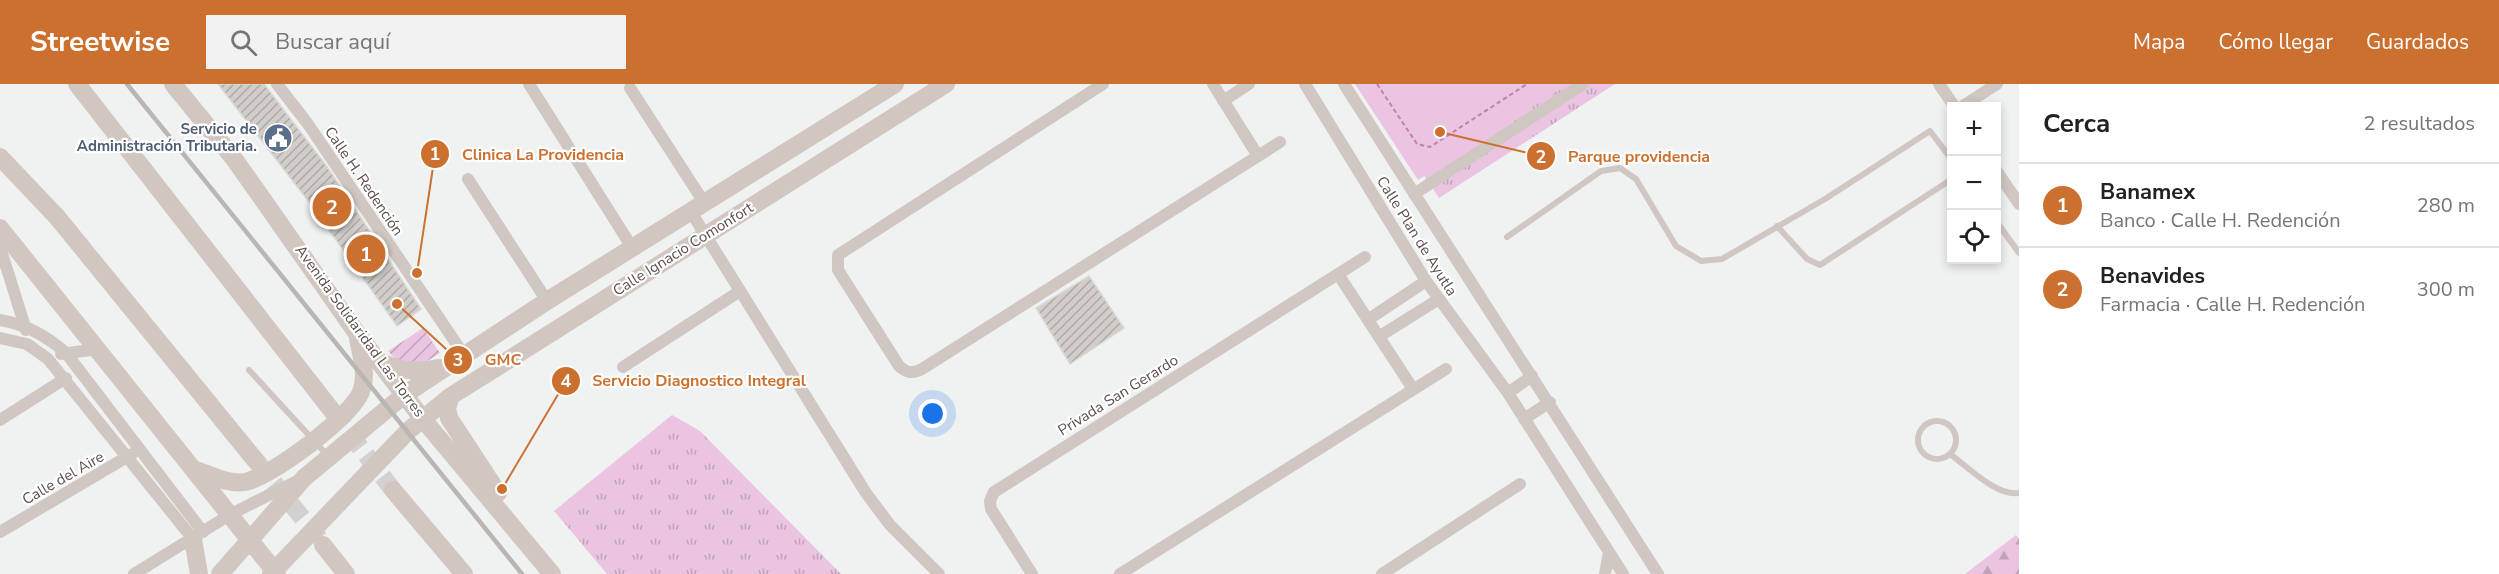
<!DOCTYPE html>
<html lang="es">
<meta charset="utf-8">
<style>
:root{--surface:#fff;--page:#f2f2f2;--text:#202124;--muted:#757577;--line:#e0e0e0;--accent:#cc7030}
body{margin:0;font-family:"Nunito Sans",sans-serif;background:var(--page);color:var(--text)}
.controls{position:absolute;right:18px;top:18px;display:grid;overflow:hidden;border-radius:0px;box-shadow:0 3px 9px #0003}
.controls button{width:54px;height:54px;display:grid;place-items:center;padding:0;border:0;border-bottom:2px solid var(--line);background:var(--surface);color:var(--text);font:30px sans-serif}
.you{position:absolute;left:933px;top:330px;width:21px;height:21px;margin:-15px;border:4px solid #fff;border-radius:50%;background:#1a73e8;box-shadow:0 0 0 9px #1a73e833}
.badge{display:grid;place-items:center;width:39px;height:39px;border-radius:50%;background:var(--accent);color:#fff;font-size:20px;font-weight:700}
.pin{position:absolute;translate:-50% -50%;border:3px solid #fff;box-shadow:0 2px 6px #0006}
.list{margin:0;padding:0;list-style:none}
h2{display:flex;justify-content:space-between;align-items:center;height:78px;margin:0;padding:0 24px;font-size:26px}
h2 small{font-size:20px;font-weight:400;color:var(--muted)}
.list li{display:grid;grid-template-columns:39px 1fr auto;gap:18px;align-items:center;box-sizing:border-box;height:84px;padding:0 24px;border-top:2px solid var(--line)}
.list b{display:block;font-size:22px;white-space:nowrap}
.list p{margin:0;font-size:20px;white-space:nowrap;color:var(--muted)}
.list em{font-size:20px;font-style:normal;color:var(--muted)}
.icon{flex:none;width:33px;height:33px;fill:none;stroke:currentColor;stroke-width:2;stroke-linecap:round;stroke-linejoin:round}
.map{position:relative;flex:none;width:2019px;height:490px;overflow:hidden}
header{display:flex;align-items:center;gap:36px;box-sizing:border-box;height:84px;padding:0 30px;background:var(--accent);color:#fff}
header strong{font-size:28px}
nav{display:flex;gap:33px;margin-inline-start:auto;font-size:21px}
.search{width:420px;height:54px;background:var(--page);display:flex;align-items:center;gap:15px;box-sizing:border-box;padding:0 21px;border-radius:0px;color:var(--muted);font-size:22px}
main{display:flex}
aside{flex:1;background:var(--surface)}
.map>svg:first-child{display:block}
.grass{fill:url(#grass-tufts)}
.forest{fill:url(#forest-firs)}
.garden{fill:url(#garden-furrows)}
.pitch{fill:#eac4e1}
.building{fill:url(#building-hatch);stroke:#dad8d5;stroke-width:1.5}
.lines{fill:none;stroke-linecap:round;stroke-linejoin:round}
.secondary-tunnel{stroke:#d2d1d0;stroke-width:18;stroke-dasharray:18 9;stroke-linecap:butt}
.path{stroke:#c480ac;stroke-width:2;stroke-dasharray:4.5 3;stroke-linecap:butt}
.lane{stroke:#d0c7c2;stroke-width:6}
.street{stroke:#d0c7c2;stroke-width:12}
.secondary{stroke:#d1c6c0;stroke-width:18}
.rail{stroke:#b9b6b3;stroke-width:4.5}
.labels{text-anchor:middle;stroke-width:4.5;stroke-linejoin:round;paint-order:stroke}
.service-label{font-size:15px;font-weight:bold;fill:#4e5e75;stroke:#fff;text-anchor:end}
.street-label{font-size:15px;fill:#5b4f4a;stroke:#fff}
.leader{fill:none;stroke:#cc7030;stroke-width:2}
.callout-dot{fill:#cc7030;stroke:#fff;stroke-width:2}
.mark-label{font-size:18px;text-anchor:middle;font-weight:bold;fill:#fff}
.callout-label{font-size:16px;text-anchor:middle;font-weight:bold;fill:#cc7030;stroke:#fff;stroke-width:4.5;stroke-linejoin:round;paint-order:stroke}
</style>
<header>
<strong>Streetwise</strong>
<div class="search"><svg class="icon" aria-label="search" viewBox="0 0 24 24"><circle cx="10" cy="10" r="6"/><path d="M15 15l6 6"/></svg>Buscar aquí</div>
<nav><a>Mapa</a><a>Cómo llegar</a><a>Guardados</a></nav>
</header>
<main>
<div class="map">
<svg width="2019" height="490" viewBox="0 0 2019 490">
<defs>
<pattern id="grass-tufts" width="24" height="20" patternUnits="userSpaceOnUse" patternTransform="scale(1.5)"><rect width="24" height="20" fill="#eac4e1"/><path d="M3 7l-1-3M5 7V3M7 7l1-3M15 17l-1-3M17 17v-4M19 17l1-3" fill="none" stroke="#c1a2b8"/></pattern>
<pattern id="forest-firs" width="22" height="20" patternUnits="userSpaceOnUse" patternTransform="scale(1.5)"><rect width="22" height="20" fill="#eac4e1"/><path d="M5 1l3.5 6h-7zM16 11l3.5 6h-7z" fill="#c1a2b8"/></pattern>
<pattern id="garden-furrows" width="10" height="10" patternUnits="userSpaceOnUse" patternTransform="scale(1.5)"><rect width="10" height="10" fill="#eac4e1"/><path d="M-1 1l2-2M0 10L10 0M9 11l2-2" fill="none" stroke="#c1a2b8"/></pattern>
<pattern id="building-hatch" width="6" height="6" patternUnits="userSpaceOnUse" patternTransform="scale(1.5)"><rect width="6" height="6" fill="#d1ceca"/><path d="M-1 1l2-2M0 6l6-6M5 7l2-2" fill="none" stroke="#adaaa6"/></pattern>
</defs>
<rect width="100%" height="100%" fill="#f0f2f2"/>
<path class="grass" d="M1364 0H1615L1439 114Z
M672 331 700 347 841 490H607L554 427Z"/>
<path class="forest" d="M2016 451 2019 455V490H1965Z"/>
<path class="garden" d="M423 244 440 269 418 283 401 281 388 267Z"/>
<path class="pitch" d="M1355 0H1568L1418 96Z"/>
<path class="building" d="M218 0H264L328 84 421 225 397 242 309 118Z
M1089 192 1124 244 1070 280 1036 224Z"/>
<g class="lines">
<path class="secondary-tunnel" d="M333 328 393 406
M257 378 321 457"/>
<path class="path" d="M1377 0 1417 60 1430 63 1527 0"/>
<path class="lane" d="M1996 137 2019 169
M1777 142 1807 175 1820 181 1952 95
M1507 153 1601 87 1620 84 1636 95 1676 162 1701 177 1722 175 1825 115 1930 47 1952 76
M249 286 328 372
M1918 356a19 19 0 1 1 38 0a19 19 0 1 1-38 0Z
M1950 370C1968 383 1997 413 2019 409"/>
<path class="street" d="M277 0 308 40 464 271
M529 0 633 165
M1103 0 838 171V186L899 282C907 289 912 290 922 285L1280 58
M1213 0 1258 72
M1305 0 1426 197 1508 309 1623 490
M1344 0 1658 490
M1939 0 1954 22
M630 4 705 120
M1223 17 1249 0
M1963 22 1997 0
M1996 86 2019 120
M468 95 547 217
M1414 110 1583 0
M691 128 866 409 890 441 939 490
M0 163 26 246
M1338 190 1413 305
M1369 235 1426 197
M0 236C27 241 45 251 66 269L203 448
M1380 252 1439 215
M0 254 27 260 48 275 193 455
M61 270 98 265
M623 283 740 207
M1508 309 1532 292
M1524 335 1550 318
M0 336 66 294
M0 448 132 370
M134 490 231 430 297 397
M1032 490 991 425 990 417 994 408 1365 173
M1120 490 1446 285
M1382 490 1520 400
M1605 490 1609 468"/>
<path class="secondary" d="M77 0 333 328
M173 0 235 76 356 248 422 334 552 490
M0 73 57 133 256 377
M0 144 277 490
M379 277C399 287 417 289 439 284
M451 312 447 324 449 334 498 409
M196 386C211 391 229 401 245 398 271 393 355 331 362 305 367 289 361 270 358 255
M393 406 464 490
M193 455 199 490
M323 461 346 490
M220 490 304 394 404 311 547 217 895 0
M271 490 408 347 451 312 946 0"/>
<path class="rail" d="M127 0 522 490"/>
</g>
<defs>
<g id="civic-disc" transform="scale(1.5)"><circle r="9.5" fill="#5c6f8a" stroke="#fff"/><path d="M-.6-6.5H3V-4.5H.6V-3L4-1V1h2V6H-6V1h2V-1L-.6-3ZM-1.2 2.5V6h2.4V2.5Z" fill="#fff"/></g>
</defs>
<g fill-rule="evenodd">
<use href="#civic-disc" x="278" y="54"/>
</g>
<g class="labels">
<g class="service-label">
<text x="257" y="50">Servicio de<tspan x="257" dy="17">Administración Tributaria.</tspan></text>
</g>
<g class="street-label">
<text transform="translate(364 97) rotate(56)" y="5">Calle H. Redención</text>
<text transform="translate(1417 152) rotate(58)" y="5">Calle Plan de Ayutla</text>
<text transform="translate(683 165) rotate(-32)" y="5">Calle Ignacio Comonfort</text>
<text transform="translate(360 247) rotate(54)" y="5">Avenida Solidaridad Las Torres</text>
<text transform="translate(1118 311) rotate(-32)" y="5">Privada San Gerardo</text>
<text transform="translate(63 394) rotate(-30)" y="5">Calle del Aire</text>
</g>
</g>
<path class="leader" d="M417 189L435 70M1440 48L1541 72M397 220L458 276M502 405L566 297"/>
<g class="callout-dot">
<circle cx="417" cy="189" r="6"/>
<circle cx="1440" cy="48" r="6"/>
<circle cx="397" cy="220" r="6"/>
<circle cx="502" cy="405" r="6"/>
<circle cx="435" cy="70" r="15"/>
<circle cx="1541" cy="72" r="15"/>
<circle cx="458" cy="276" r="15"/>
<circle cx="566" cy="297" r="15"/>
</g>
<g class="mark-label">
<text x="435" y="76">1</text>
<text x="1541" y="79">2</text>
<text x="458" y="282">3</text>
<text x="566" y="303">4</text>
</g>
<g class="callout-label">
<text x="543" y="76">Clinica La Providencia</text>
<text x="1639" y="78">Parque providencia</text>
<text x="503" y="281">GMC</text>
<text x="699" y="302">Servicio Diagnostico Integral</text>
</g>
</svg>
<div class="controls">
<button>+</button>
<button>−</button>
<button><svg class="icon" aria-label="locate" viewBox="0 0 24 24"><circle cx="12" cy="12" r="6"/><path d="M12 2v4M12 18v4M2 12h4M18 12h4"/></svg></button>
</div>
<div class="you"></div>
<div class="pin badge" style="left:366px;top:170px">1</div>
<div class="pin badge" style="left:332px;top:123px">2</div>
</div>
<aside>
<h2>Cerca<small>2 resultados</small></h2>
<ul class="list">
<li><span class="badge">1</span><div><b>Banamex</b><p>Banco · Calle H. Redención</p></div><em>280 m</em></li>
<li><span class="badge">2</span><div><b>Benavides</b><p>Farmacia · Calle H. Redención</p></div><em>300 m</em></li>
</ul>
</aside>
</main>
